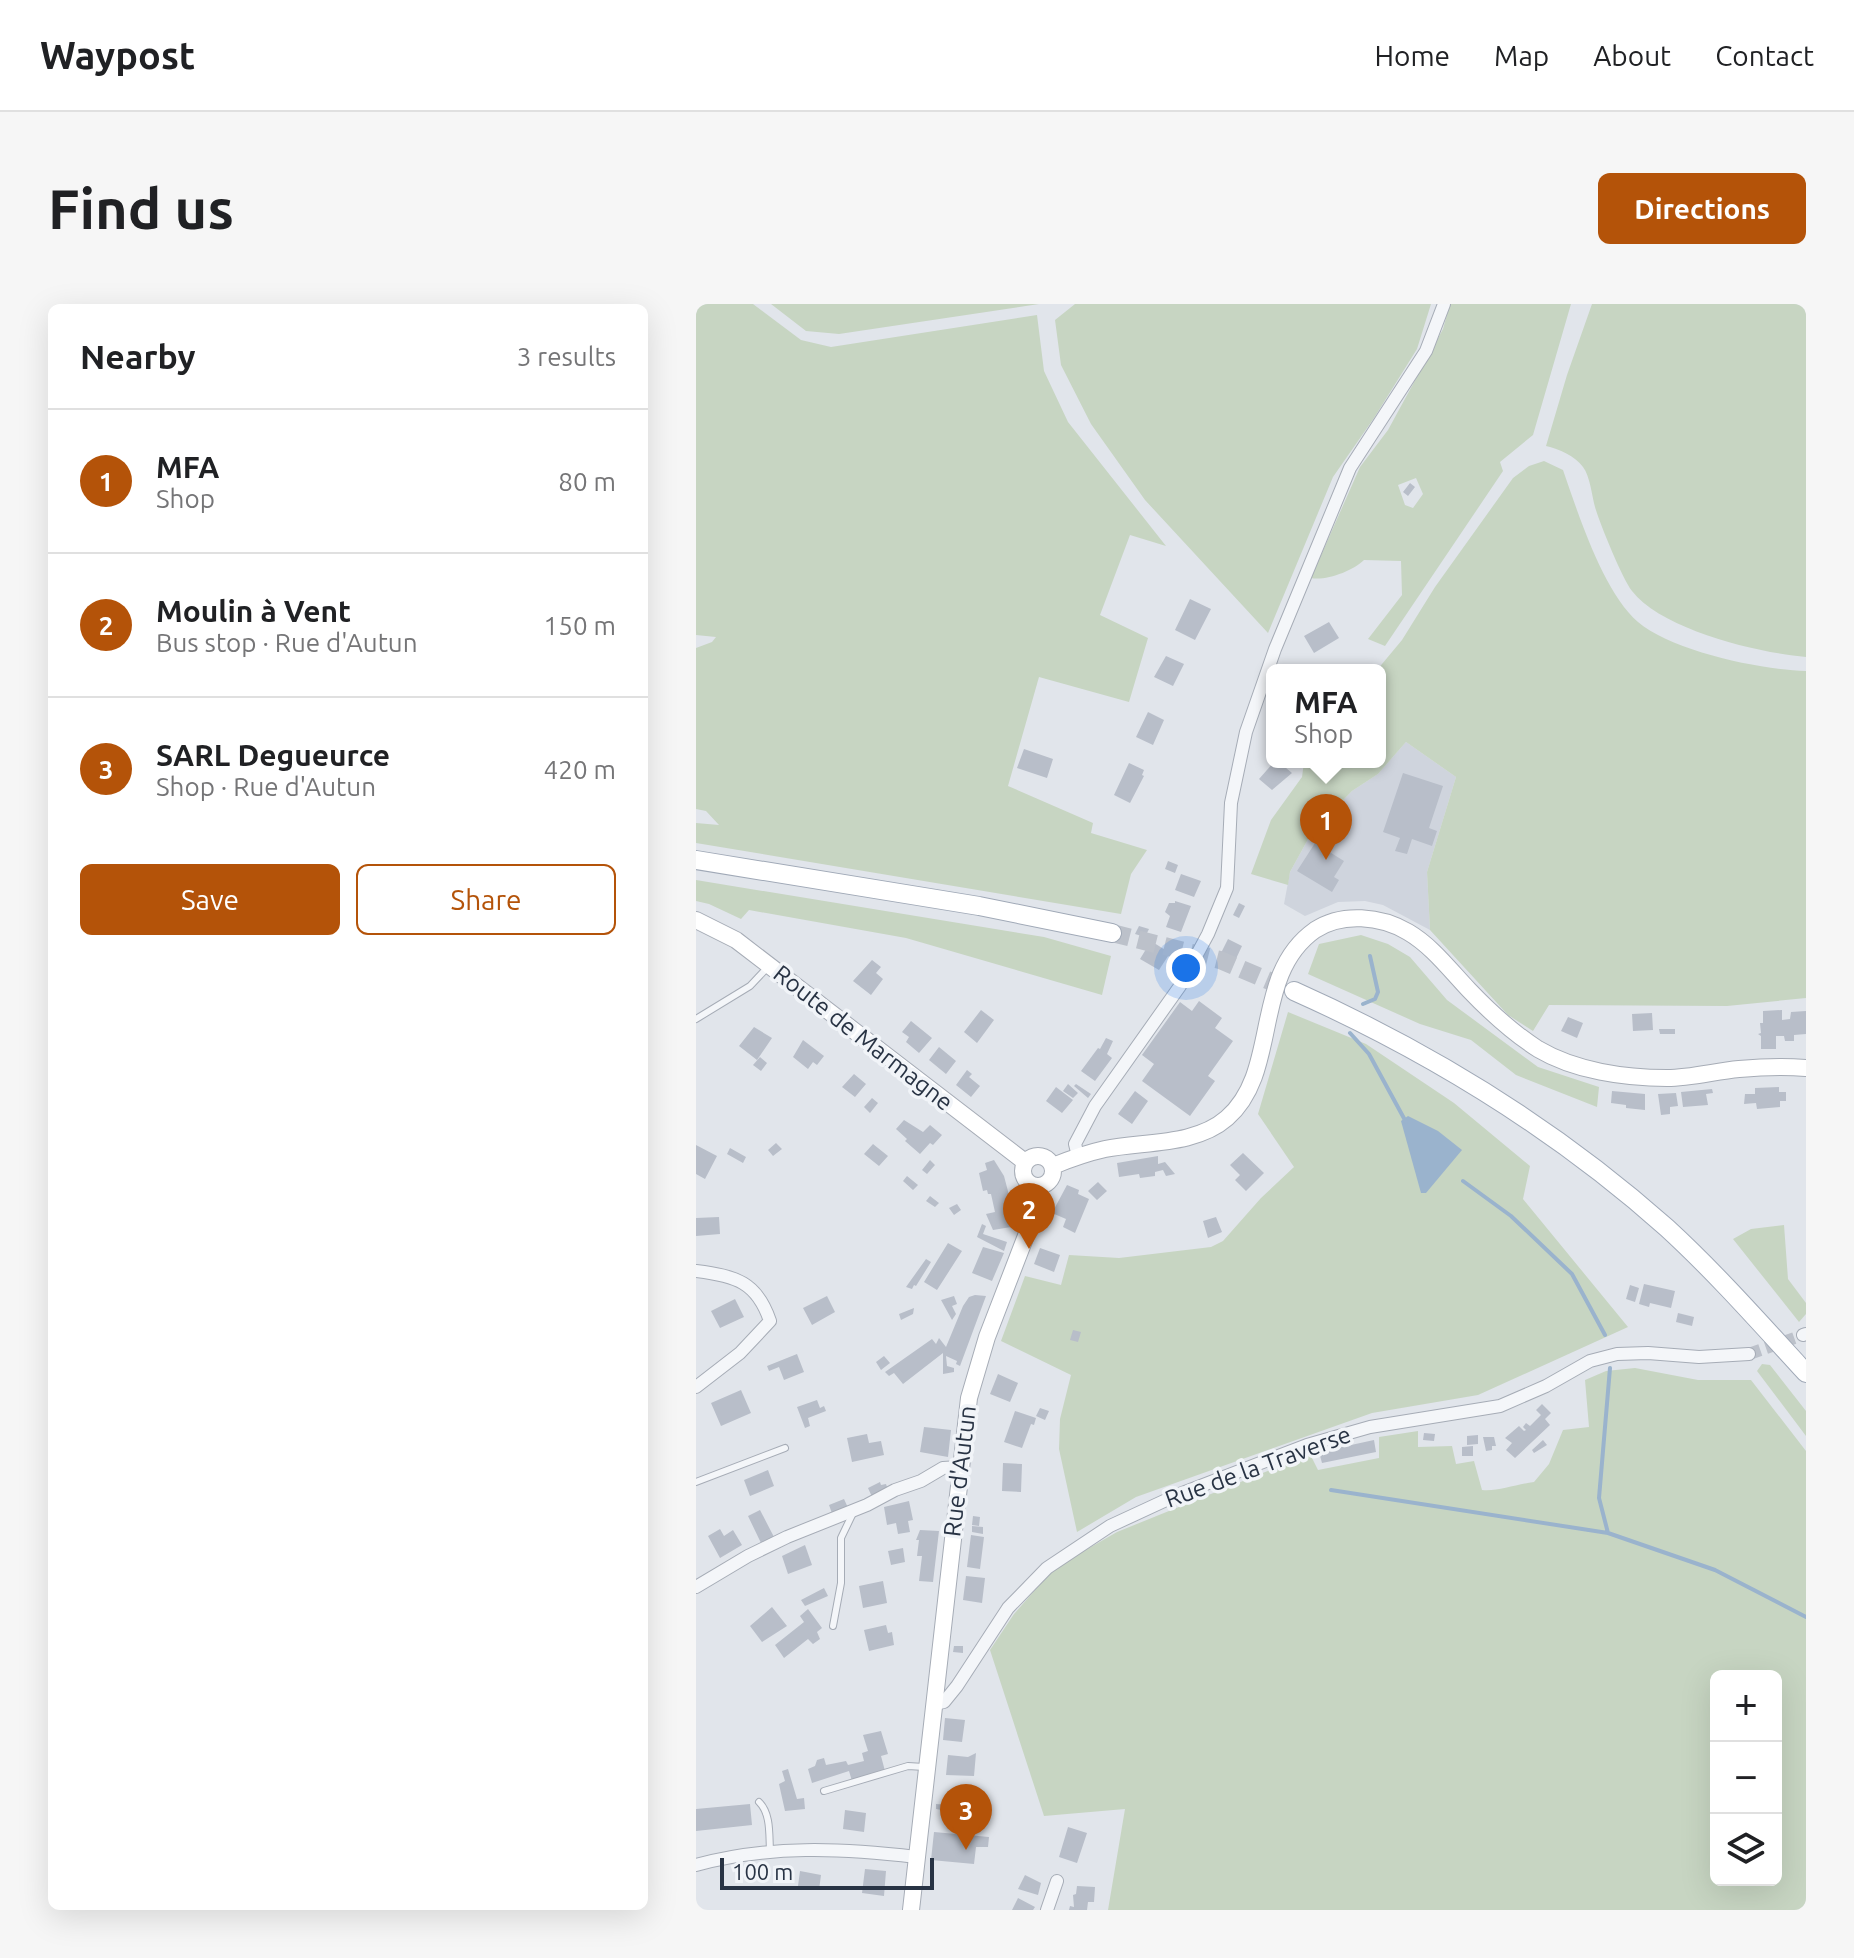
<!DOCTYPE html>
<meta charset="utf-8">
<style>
:root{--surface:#fff;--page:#f6f6f6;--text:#202124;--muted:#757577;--line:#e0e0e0;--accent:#b45309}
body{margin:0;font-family:Ubuntu,sans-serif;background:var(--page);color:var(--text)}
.controls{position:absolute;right:24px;bottom:24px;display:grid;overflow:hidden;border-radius:12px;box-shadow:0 8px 32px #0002}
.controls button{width:72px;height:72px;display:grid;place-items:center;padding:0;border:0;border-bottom:2px solid var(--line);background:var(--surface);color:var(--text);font:40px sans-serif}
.scale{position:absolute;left:24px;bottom:20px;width:214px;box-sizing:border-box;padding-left:8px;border:4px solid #283344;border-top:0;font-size:22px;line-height:28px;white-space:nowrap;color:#283344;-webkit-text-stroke:6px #f1f4f8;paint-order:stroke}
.you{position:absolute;left:490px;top:664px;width:28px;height:28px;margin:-20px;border:6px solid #fff;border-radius:50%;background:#1a73e8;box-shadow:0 0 0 12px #1a73e833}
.badge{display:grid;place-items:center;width:52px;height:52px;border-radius:50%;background:var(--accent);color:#fff;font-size:26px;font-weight:700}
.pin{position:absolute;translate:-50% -66px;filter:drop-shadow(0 2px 4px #0008)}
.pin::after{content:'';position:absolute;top:42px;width:28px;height:24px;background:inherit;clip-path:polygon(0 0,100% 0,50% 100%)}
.popup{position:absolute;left:570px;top:360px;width:120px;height:104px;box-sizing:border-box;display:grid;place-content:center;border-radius:12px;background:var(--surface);filter:drop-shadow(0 2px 6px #0005);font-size:26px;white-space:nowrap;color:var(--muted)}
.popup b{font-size:30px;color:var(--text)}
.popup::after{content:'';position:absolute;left:50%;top:100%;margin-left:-16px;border:16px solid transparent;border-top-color:var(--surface)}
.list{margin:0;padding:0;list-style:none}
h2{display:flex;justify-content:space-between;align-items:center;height:104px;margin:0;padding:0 32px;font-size:34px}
h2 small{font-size:26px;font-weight:400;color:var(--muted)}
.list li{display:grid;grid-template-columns:52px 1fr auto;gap:24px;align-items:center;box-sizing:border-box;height:144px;padding:0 32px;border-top:2px solid var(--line)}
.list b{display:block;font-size:30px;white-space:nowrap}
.list p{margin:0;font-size:26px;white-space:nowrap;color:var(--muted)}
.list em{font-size:26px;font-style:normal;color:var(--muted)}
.actions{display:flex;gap:16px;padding:24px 32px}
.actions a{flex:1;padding:18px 0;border:2px solid var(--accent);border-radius:12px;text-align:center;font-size:28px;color:var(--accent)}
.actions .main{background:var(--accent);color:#fff}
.icon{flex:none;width:44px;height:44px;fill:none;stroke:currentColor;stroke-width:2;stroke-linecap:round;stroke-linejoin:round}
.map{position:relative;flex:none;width:1110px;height:1606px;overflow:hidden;border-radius:12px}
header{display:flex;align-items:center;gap:48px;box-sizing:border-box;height:112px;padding:0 40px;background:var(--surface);border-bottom:2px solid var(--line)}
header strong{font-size:38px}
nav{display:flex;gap:44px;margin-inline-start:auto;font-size:28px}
.intro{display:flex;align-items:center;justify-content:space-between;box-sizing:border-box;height:192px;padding:0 48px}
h1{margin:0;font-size:56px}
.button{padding:20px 36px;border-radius:12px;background:var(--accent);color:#fff;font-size:28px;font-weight:700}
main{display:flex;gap:48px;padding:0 48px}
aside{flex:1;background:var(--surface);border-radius:12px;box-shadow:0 8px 32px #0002}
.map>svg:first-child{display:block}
.built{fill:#cfd4dd}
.green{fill:#c7d5c2;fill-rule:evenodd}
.water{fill:#9ab3cd}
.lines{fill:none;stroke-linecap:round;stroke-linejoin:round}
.stream{stroke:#9ab3cd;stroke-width:4}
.building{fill:#b8bec9}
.minor-tunnel{stroke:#bcc1ca;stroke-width:12;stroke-dasharray:12 6;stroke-linecap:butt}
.primary-tunnel{stroke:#bcc1ca;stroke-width:18;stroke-dasharray:18 9;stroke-linecap:butt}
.service-casing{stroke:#a6acb6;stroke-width:8}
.minor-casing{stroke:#a6acb6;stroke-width:14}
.secondary-casing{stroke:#a6acb6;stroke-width:18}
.primary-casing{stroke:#a0a9b7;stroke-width:20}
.service{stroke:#f4f6f9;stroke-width:6}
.minor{stroke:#f4f6f9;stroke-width:12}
.secondary{stroke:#fff;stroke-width:16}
.primary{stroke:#fff;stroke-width:18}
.labels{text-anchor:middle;stroke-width:7;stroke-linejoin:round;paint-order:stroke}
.street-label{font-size:24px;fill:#283344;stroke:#f1f4f8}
</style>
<header>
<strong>Waypost</strong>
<nav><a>Home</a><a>Map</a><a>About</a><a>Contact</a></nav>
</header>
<div class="intro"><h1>Find us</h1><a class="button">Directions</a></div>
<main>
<aside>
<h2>Nearby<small>3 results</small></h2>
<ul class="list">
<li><span class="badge">1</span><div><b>MFA</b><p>Shop</p></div><em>80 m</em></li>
<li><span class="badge">2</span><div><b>Moulin à Vent</b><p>Bus stop · Rue d'Autun</p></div><em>150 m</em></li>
<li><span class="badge">3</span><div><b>SARL Degueurce</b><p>Shop · Rue d'Autun</p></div><em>420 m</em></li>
</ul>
<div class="actions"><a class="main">Save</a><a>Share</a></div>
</aside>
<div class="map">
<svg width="1110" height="1606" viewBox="0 0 1110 1606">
<rect width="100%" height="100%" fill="#e1e5eb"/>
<path class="built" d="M710 438 760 473 731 568 734 626 687 601 669 597 642 598 609 612 588 600 594 568 616 528 656 487 682 470Z"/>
<path class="green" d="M0 0H57L105 36 135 43 341 11 348 67 372 118 470 242 434 231 404 311 452 334 433 398 343 373 312 482 397 519 395 529 451 546 435 570 425 610 0 539V519L23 521 10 507 0 505V344L16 338 20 333 0 331Z
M75 0H343L143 30 110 27Z
M379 0H735L721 45 678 114 637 173 572 329 449 196 395 120 365 61 359 16Z
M754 0H875L837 131 804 158 807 167 689 342 672 335 706 291 705 257 668 256C657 267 630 277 615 274L664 163 692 126 747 25ZM720 174 727 190 717 204 709 201 702 181Z
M896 0H1110V353C1063 349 966 326 936 287 926 274 904 220 899 203 896 192 894 172 887 163 879 152 863 145 850 142L871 71Z
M848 157 867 166C882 209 907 288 942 318 976 347 1065 366 1110 367V694L1031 702 853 701 837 727 812 711 734 626 731 568 760 473 710 438 682 470 656 487 616 528 594 568 592 581 555 570 575 516 606 473 608 458H684V366H681L706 336 739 283 817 174 833 162Z
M0 576 348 633 415 652 406 691 210 634 53 606 45 615 13 600 0 597Z
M665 631 692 640 714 653 751 696 842 763 903 783 901 803 820 771 775 736 724 720 612 670 623 640Z
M592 708 670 740 758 799 834 862 827 895 932 1023 782 1091 676 1109 440 1193 381 1228 363 1145 364 1115 375 1071 305 1037 329 972 365 981 373 951 423 954 515 943 527 937 565 894 598 863 562 810Z
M1088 921 1092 975 1110 999V1010L1103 1018 1037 935 1055 925Z
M1066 1060 1074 1061 1110 1107V1132L1061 1067Z
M939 1064 1002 1076H1055L1110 1147V1606H412L429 1505 348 1512 294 1346 318 1310 352 1271 374 1255 421 1228 614 1150 622 1166 683 1154V1133L722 1127V1143L756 1142 760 1160 778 1157 786 1186C800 1188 821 1180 838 1178L853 1160 867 1126 893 1123 889 1076 910 1067ZM1020 1372H1080V1576H1020Z"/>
<path class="water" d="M712 812 742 827 766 846 730 889H725L705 817Z"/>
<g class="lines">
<path class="stream" d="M667 700 679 695 682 688 674 652
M654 729 673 750 710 818
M767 877 815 912 876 970 909 1031
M635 1186 912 1229 1019 1266 1110 1313
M912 1229 903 1194 914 1064"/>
</g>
<path class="building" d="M714 179 719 183 712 192 707 188Z
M494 295 515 305 499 336 479 326Z
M633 318 643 334 618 349 608 332Z
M470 352 488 360 477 382 458 373Z
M452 408 468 416 457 441 440 433Z
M328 445 357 455 351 474 321 464Z
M578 458H583L596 469 576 486 563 475Z
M433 459 448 466 446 471 448 472 434 499 418 491Z
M707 469 747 482 733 524 741 527 736 542 716 535 711 550 699 547 704 534 687 528Z
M619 539 648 557 638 573 643 576 636 588 601 567Z
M472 557 482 561 479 569 469 565Z
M485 570 505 577 498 593 479 586Z
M479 597 495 602 485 628 470 623 474 612 469 608 473 599H479Z
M543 599 549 602 543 614 537 611Z
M443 622 453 625 449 633 439 630Z
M532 635 546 642 538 659 524 651Z
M455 637 474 649 463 666 444 655Z
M176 656 185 663 180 669 187 675 175 691 157 677Z
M503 697 526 714 519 724 537 737 512 772 519 777 494 812 446 777 458 760 446 751 484 698 496 707Z
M285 706 298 716 281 739 268 728Z
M1086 706V716L1094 715 1095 708 1110 707V730L1098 731V737H1089L1088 732H1080V745H1065V732L1062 730 1065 729 1064 719H1067V707Z
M956 709 957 726 937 727 936 710Z
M872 713 887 719 881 734 865 727Z
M215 717 236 734 223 749 210 738 213 733 206 728Z
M58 723 76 734 61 756 43 742Z
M963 725H979V730H964Z
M410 734 417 737 411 750 416 754 399 777 385 767 402 744 404 745Z
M107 736 128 752 121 761 117 758 112 765 97 753Z
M243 743 260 757 250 770 233 756Z
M64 753 71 759 65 767 57 761Z
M271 766 276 770 273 773 284 782 275 793 260 781Z
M158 770 170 780 159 793 146 783Z
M372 780 382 789 377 794 367 787Z
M380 780 395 790 392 794 378 782Z
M360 783 377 796 366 809 350 797Z
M1083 783V788H1090V797H1084V803L1061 805 1060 799 1048 800 1049 790H1059V784Z
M1016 785 1017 789 1010 790 1012 801 987 803 985 788Z
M439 787 452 797 436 820 422 810Z
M916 787 949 790V806L930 804V801L915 799Z
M980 789 982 802 974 803V810L965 811 962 790Z
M176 794 182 799 174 809 168 803Z
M208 816 227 828 234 821 246 831 237 841 234 839 224 850 209 837 211 835 200 825Z
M80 839 86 845 77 852 72 846Z
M177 840 192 852 183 862 168 850Z
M0 841 21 852 9 875 0 870Z
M34 844 50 853 47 859 31 850Z
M547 849 568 869 550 887 539 876 544 871 534 861Z
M462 852V860L469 858 479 870 470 872 467 866 459 868V872L444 874 443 870 423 873 421 859Z
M234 856 239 861 231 870 226 866Z
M298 856 308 872 318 910 315 923 297 926 290 910 299 908 295 890H292L291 886 287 887 283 869 291 866 289 859Z
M211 872 222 881 217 886 207 877Z
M402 878 411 887 401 896 392 887Z
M371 881 383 886 382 890 393 895 379 929 367 923 370 915 356 909Z
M234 892 243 899 239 903 230 897Z
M261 900 265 906 258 911 253 904Z
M23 913 24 930 0 932V914Z
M520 913 526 928 512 934 507 917Z
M286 920 290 922 287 930 311 938 308 947 281 933Z
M252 939 266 947 241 986 228 978Z
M287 943 308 949 296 977 276 969Z
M344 944 364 951 358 968 338 960Z
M230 955 235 958 220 982 218 981 216 985 210 983Z
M948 980 979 987 975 1004 954 999 953 1003 943 1000Z
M934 981 943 984 939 998 930 995Z
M279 991 290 992 264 1062 260 1060 261 1057 250 1052 251 1062 258 1064V1068L247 1070V1049L207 1080 198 1069 193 1072 189 1068 236 1035 240 1040 243 1034 250 1043 267 1002 273 993Z
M131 992 139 1008 116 1021 107 1004Z
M258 992 261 1000 256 1002 260 1010 256 1016 245 996Z
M39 995 48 1013 24 1024 15 1007Z
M218 1004 217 1010 205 1016 203 1010Z
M982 1009 998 1013 996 1022 980 1018Z
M377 1026 385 1028 382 1038 374 1036Z
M101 1050 108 1068 88 1076 83 1063 73 1067 71 1062Z
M188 1052 194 1059 185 1066 180 1058Z
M302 1070 322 1079 314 1098 294 1090Z
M45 1086 55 1109 25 1122 15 1099Z
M121 1096 124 1104 128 1102 130 1107 112 1114 114 1122 109 1124 101 1103Z
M846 1100 855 1109 849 1115 854 1121 819 1154 810 1146 816 1139 809 1134 823 1122 828 1127 830 1126 827 1123 830 1119 834 1122 845 1111 840 1106Z
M344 1104 353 1107 349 1116 340 1112Z
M319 1107 340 1114 338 1121 335 1120 326 1144 308 1138Z
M228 1123 255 1126 252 1153 224 1148Z
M728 1129 739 1130 738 1137 727 1136Z
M171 1130 173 1139 185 1137 188 1151 156 1158 151 1134Z
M782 1131V1140L771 1141V1132Z
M787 1133H798L800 1142H796V1146L790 1147Z
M678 1136 680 1148 626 1159 623 1148Z
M847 1136 851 1141 838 1149 836 1146Z
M777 1142V1152H766V1143Z
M307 1159 326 1160 325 1188 306 1187Z
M72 1166 78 1182 54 1192 48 1176Z
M184 1178 185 1181 190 1180 192 1186 177 1195 172 1184Z
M148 1195 153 1206 137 1212 133 1201Z
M213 1197 217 1216 212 1217 214 1228 202 1230 200 1219 191 1221 188 1203Z
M64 1206 78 1233 65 1239 52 1212Z
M277 1212 284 1213 283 1222 276 1221Z
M276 1222 287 1223V1230L276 1228Z
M24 1225 28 1232 37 1226 46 1241 24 1254 12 1232Z
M224 1226 243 1227 237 1278 223 1277 226 1252H221L223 1236H220Z
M275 1231 288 1233 284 1265 271 1263Z
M109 1241 116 1261 92 1270 86 1252Z
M207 1244 209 1258 195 1261 192 1247Z
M270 1272 289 1274 286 1299 267 1296Z
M187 1277 191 1299 167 1304 163 1282Z
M128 1284 132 1292 109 1302 105 1296Z
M76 1303 91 1322 66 1338 54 1322Z
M112 1305 126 1324 121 1328 124 1335 117 1340 112 1335 88 1354 79 1341 108 1318 104 1312Z
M190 1321 192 1329 196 1328 198 1341 173 1347 168 1326Z
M258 1342H267V1349L257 1348Z
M249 1414 269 1416 266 1438 247 1436Z
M185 1427 192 1450 185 1452 189 1467 156 1477 153 1467 116 1479 112 1465 119 1462 121 1456 128 1454 130 1461 150 1457 152 1461 168 1457 166 1449 172 1447 167 1431Z
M280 1449 278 1472 250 1471 252 1451 272 1453Z
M92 1465 101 1495 108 1494 109 1505 89 1507 83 1480 89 1477 86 1467Z
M266 1485 279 1486 277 1505 263 1506Z
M54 1500 56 1521 0 1527V1505Z
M240 1500 252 1501 251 1507 240 1505Z
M149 1506 170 1509 168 1528 147 1525Z
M372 1523 391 1529 381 1559 363 1553Z
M238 1528 293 1533 292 1543H280L278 1560 235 1556Z
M169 1565 190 1567 188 1592 166 1589Z
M104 1567 125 1571 123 1586 102 1582Z
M329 1571 345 1579 342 1591 322 1585Z
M381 1582 399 1583 398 1598H392L391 1606H373L374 1602 378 1603 377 1591 380 1590Z
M322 1594 339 1603 337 1606H316Z"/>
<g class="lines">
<path class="minor-tunnel" d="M1053 1050 1107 1031"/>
<path class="primary-tunnel" d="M416 629 524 656 595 686"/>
<g class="service-casing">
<path id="service" d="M0 715 54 682 71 664
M0 1178 89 1144
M137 1322 145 1279V1234L157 1209
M128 1487 212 1462 228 1463
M63 1498C75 1510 73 1530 74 1547"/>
</g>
<g class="minor-casing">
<path id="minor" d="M382 852 379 840 399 802 484 682 512 630 531 584 535 499 550 428 579 345 654 164 730 47 748 0
M0 967C40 972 61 978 74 1017L44 1049 0 1083
M1107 1031 1110 1030
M0 1283 52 1252 91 1233 171 1201 199 1186 225 1177 247 1164 263 1163
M238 1400 248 1398 261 1382 312 1304 351 1264 414 1222 481 1191 611 1141 674 1123 804 1102 850 1082 894 1057 921 1050 952 1049 1003 1053 1053 1050
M0 1561C73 1541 145 1544 220 1553
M351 1606 361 1577"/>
</g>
<g class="secondary-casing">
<path id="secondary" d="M0 616 40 636 329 858
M327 867a15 15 0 1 1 30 0a15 15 0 1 1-30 0Z
M357 862C374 855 391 849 409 845 448 837 499 842 531 814 585 767 555 671 619 626 646 608 685 612 712 628 736 642 754 666 773 686 794 708 817 729 842 745 879 767 929 774 971 774 995 774 1020 767 1043 765 1065 763 1088 762 1110 764
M215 1606 273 1094 291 1033 333 924 342 882"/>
</g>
<g class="primary-casing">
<path id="primary" d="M0 556 283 602 416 629
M598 687C732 747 861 826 971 924 1020 969 1065 1020 1110 1069"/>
</g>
<use href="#service" class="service"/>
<use href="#minor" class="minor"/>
<use href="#secondary" class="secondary"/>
<use href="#primary" class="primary"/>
</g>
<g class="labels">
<g class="street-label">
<text transform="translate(167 734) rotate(38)" y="8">Route de Marmagne</text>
<text transform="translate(562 1163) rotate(-20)" y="8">Rue de la Traverse</text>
<text transform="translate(264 1167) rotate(-83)" y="8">Rue d'Autun</text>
</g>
</g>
</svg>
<div class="controls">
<button>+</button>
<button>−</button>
<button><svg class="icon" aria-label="layers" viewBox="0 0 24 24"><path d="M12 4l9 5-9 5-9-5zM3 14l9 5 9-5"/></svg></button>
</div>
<div class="scale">100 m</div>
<div class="you"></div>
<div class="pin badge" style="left:630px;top:556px">1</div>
<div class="popup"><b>MFA</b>Shop</div>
<div class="pin badge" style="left:333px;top:945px">2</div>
<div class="pin badge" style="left:270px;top:1546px">3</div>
</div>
</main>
